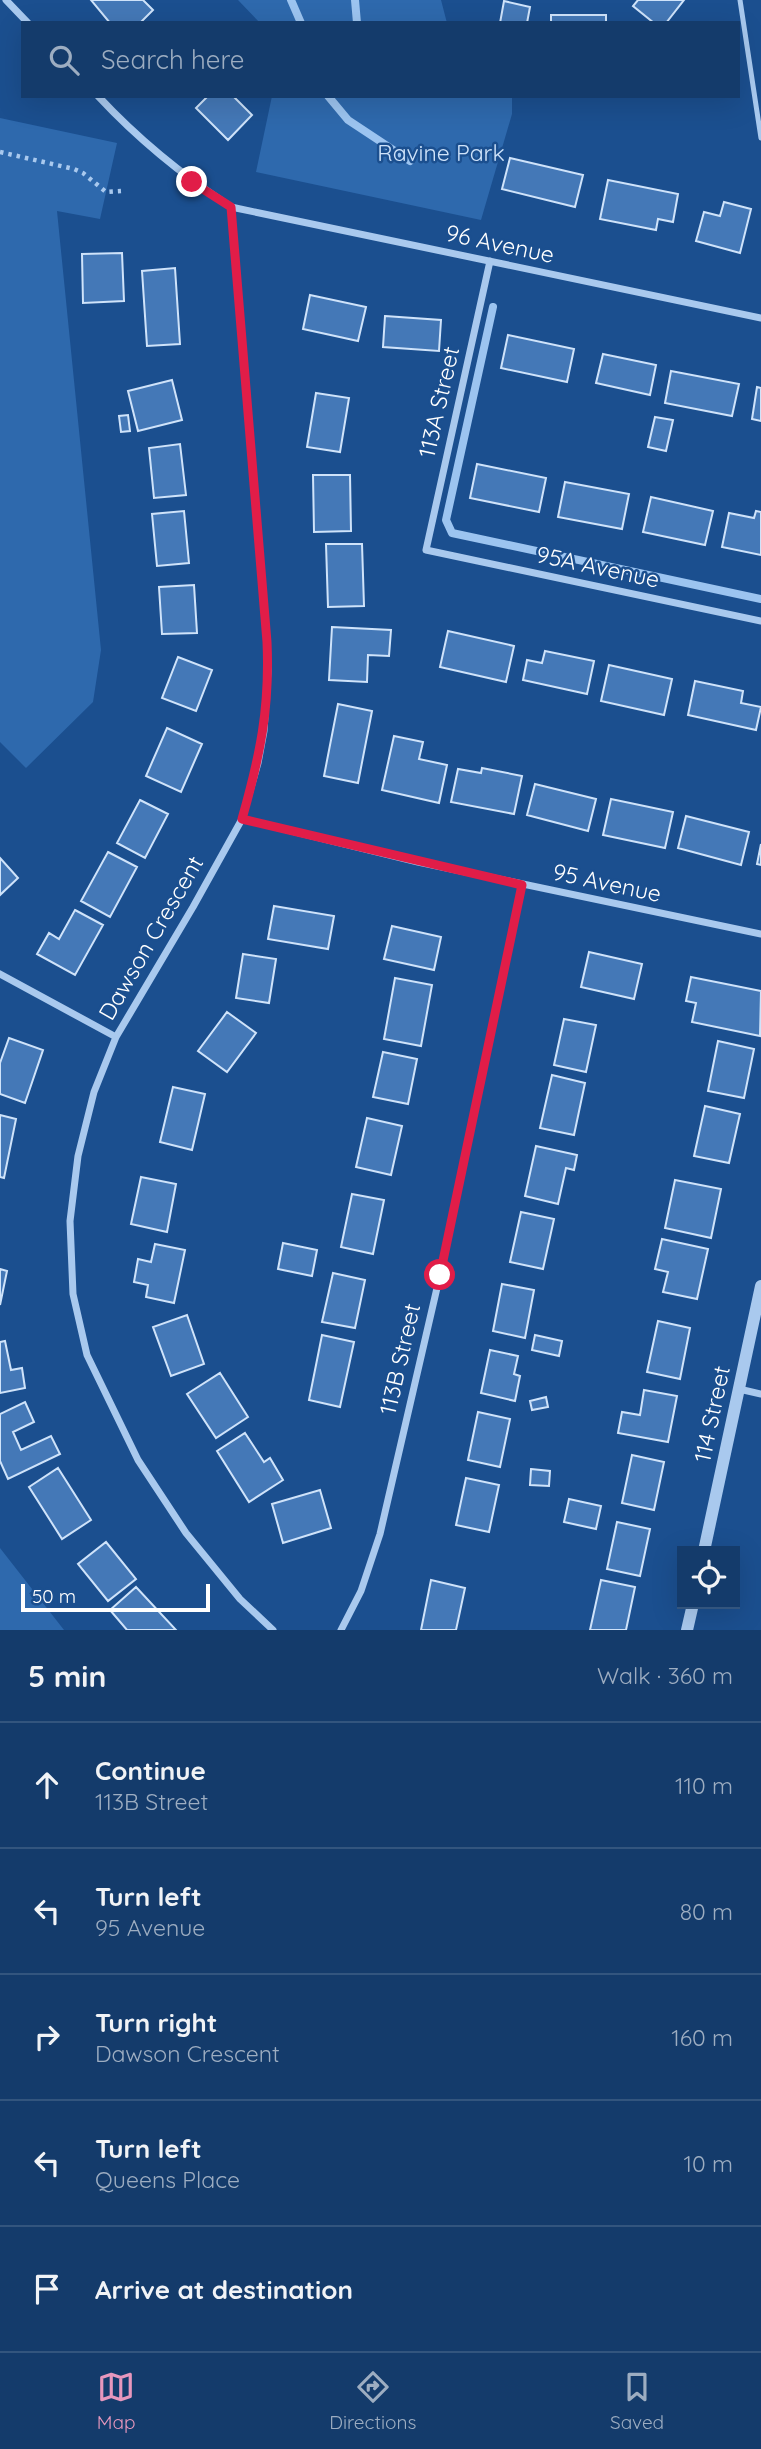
<!DOCTYPE html>
<meta charset="utf-8">
<style>
:root{--surface:#143b6b;--page:#1d4271;--text:#f1f3f6;--muted:#9dadc1;--line:#33557e;--accent:#e797bd}
body{margin:0;font-family:Quicksand,sans-serif;background:var(--page);color:var(--text)}
.controls{position:absolute;right:21px;bottom:21px;display:grid;overflow:hidden;border-radius:0px;box-shadow:0 7px 28px #0002}
.controls button{width:63px;height:63px;display:grid;place-items:center;padding:0;border:0;border-bottom:2px solid var(--line);background:var(--surface);color:var(--text);font:35px sans-serif}
.scale{position:absolute;left:21px;bottom:18px;width:189px;box-sizing:border-box;padding-left:7px;border:4px solid #fff;border-top:0;font-size:19px;line-height:24px;white-space:nowrap;color:#fff;-webkit-text-stroke:5px #1b4f8f;paint-order:stroke}
.stop{position:absolute;width:21px;height:21px;margin:-16px;border:5px solid #e11d48;border-radius:50%;background:#fff}
.stop.end{background:#e11d48;border-color:#fff;box-shadow:0 2px 7px #0008}
.list{margin:0;padding:0;list-style:none}
h2{display:flex;justify-content:space-between;align-items:center;height:91px;margin:0;padding:0 28px;font-size:30px}
h2 small{font-size:23px;font-weight:400;color:var(--muted)}
.list li{display:grid;grid-template-columns:46px 1fr auto;gap:21px;align-items:center;box-sizing:border-box;height:126px;padding:0 28px;border-top:2px solid var(--line)}
.list b{display:block;font-size:26px;white-space:nowrap}
.list p{margin:0;font-size:23px;white-space:nowrap;color:var(--muted)}
.list em{font-size:23px;font-style:normal;color:var(--muted)}
.icon{flex:none;width:38px;height:38px;fill:none;stroke:currentColor;stroke-width:2;stroke-linecap:round;stroke-linejoin:round}
.map{position:relative;flex:none;width:761px;height:1630px;overflow:hidden}
.search{position:absolute;background:var(--surface);box-shadow:0 7px 28px #0002;left:21px;right:21px;top:21px;height:77px;display:flex;align-items:center;gap:18px;box-sizing:border-box;padding:0 24px;border-radius:0px;color:var(--muted);font-size:26px}
.sheet{height:721px;background:var(--surface)}
nav{display:flex;justify-content:space-around;align-items:center;box-sizing:border-box;height:98px;border-top:2px solid var(--line);background:var(--surface);font-size:19px;color:var(--muted)}
nav a{display:grid;justify-items:center;gap:4px}
nav .on{color:var(--accent)}
.map>svg:first-child{display:block}
.green{fill:#2e69ad}
.lines{fill:none;stroke-linecap:round;stroke-linejoin:round}
.stream{stroke:#9cc4f0;stroke-width:8}
.building{fill:#4478b7;stroke:#cfe3fa;stroke-width:2}
.path{stroke:#a9c9ee;stroke-width:4.5;stroke-dasharray:3.5 5;stroke-linecap:butt}
.service{stroke:#a9c9ee;stroke-width:5}
.minor{stroke:#a9c9ee;stroke-width:7}
.tertiary{stroke:#a9c9ee;stroke-width:12}
.route{stroke:#e11d48;stroke-width:9}
.labels{text-anchor:middle;stroke-width:5;stroke-linejoin:round;paint-order:stroke}
.park-label{font-size:23px;fill:#cfe3fa;stroke:#1b4f8f}
.street-label{font-size:23px;fill:#fff;stroke:#1b4f8f}
</style>
<div class="map">
<svg width="761" height="1630" viewBox="0 0 761 1630">
<rect width="100%" height="100%" fill="#1b4f8f"/>
<path class="green" d="M238 0H441L447 23H260Z
M272 96H512V114L481 220 256 172Z
M0 118 117 143 100 219 57 211 101 650 93 702 26 768 0 742Z
M0 1548 64 1630H0Z"/>
<g class="lines">
<path class="stream" d="M291 0 301 23
M355 0 357 23
M328 96 348 120 410 161
M493 307 446 520 452 533 761 599"/>
</g>
<path class="building" d="M91 0H143L153 10 140 23H110Z
M638 0H684L666 23H654L633 6Z
M504 1 530 7 527 23H500Z
M551 15H606V23H551Z
M208 96H233L252 115 228 140 196 108Z
M510 158 583 175 575 207 502 189Z
M608 180 678 194 673 222 658 219 656 230 600 219Z
M724 202 751 209 740 253 696 241 704 212 720 216Z
M122 253 124 301 83 303 82 254Z
M175 268 180 344 147 346 142 271Z
M310 295 366 307 358 341 303 329Z
M385 316 441 320 439 351 383 347Z
M508 335 574 349 567 382 501 368Z
M603 354 656 365 650 395 596 383Z
M671 371 739 384 732 416 665 403Z
M172 380 182 420 138 431 128 391Z
M757 387 761 388V421L752 419Z
M316 393 349 398 340 452 307 447Z
M128 415 130 431 121 432 119 416Z
M655 417 673 420 666 451 648 447Z
M180 444 186 495 154 498 149 448Z
M477 464 546 478 539 512 470 498Z
M313 475H350L351 531 314 532Z
M565 482 629 494 622 529 558 517Z
M651 497 713 511 705 545 643 532Z
M184 511 189 563 157 566 152 514Z
M756 511 761 512V555L722 547 729 513 754 518Z
M326 544H362L364 606 328 607Z
M194 585 197 633 162 634 159 587Z
M332 627 391 630 389 656 368 655 367 682 329 680Z
M448 631 514 646 506 682 440 667Z
M545 651 594 661 587 694 523 680 527 660 542 663Z
M178 657 212 670 196 711 162 698Z
M609 665 672 679 664 715 601 701Z
M695 681 743 691 741 703 761 707 756 730 688 715Z
M338 704 372 711 358 783 324 776Z
M167 728 202 744 181 792 146 776Z
M394 736 423 742 419 759 447 765 439 803 382 790Z
M482 768 522 776 514 814 451 802 458 769 481 773Z
M535 784 596 799 588 831 527 815Z
M611 799 673 812 665 848 603 835Z
M140 800 168 814 145 858 117 843Z
M686 816 749 832 741 865 678 848Z
M761 844V865L757 864Z
M108 852 137 867 110 917 81 901Z
M0 858 18 878 0 895Z
M274 906 334 916 328 949 268 939Z
M75 910 103 925 75 975 37 954 49 933 59 939Z
M392 926 441 937 434 970 384 959Z
M589 952 642 964 634 999 581 987Z
M243 954 276 959 269 1003 236 998Z
M691 977 761 991 760 1036 692 1022 696 1003 686 1001Z
M395 978 432 985 421 1046 384 1039Z
M227 1012 256 1033 227 1072 198 1051Z
M564 1019 596 1025 586 1072 554 1065Z
M9 1038 43 1050 25 1103 0 1094V1063Z
M718 1041 754 1049 744 1098 708 1091Z
M383 1052 417 1059 408 1104 373 1097Z
M552 1075 585 1083 574 1135 540 1128Z
M173 1087 205 1094 192 1150 160 1142Z
M705 1106 740 1114 729 1163 694 1156Z
M0 1115 16 1119 4 1178 0 1177Z
M367 1118 402 1126 391 1175 356 1167Z
M536 1146 577 1155 574 1170 566 1168 558 1204 525 1196Z
M141 1177 176 1184 167 1232 131 1224Z
M675 1180 721 1189 711 1238 665 1228Z
M352 1194 384 1200 373 1254 341 1247Z
M521 1212 554 1219 543 1269 510 1262Z
M662 1239 708 1249 697 1299 663 1292 668 1272 655 1269Z
M283 1243 317 1250 312 1276 278 1269Z
M155 1244 185 1250 174 1303 146 1297 148 1285 134 1282 138 1259 151 1262Z
M0 1269 7 1271 0 1305Z
M333 1273 365 1280 355 1328 322 1322Z
M502 1284 534 1290 525 1338 493 1331Z
M187 1315 204 1364 171 1376 153 1327Z
M658 1321 690 1328 680 1379 647 1372Z
M322 1335 354 1342 340 1407 309 1400Z
M535 1335 562 1341 559 1356 532 1350Z
M5 1341 11 1370 22 1368 25 1388 0 1393V1342Z
M490 1350 518 1356 514 1374 520 1376 515 1401 481 1393Z
M220 1373 248 1417 216 1438 187 1394Z
M644 1390 677 1396 668 1442 618 1433 622 1412 640 1415Z
M546 1397 548 1407 532 1410 530 1401Z
M25 1402 34 1422 13 1432 21 1450 51 1436 60 1454 8 1479 0 1461V1414Z
M478 1412 510 1419 500 1467 468 1460Z
M245 1433 264 1462 270 1458 283 1480 249 1502 217 1451Z
M632 1455 664 1462 654 1510 622 1503Z
M58 1468 91 1520 62 1539 29 1487Z
M531 1469 550 1471 549 1486 530 1485Z
M466 1478 499 1485 489 1532 456 1525Z
M320 1490 331 1528 283 1543 272 1504Z
M569 1499 601 1506 596 1529 564 1522Z
M617 1522 650 1529 640 1576 607 1569Z
M106 1542 136 1579 108 1601 78 1564Z
M431 1580 465 1588 456 1630H421Z
M601 1580 635 1587 626 1630H590Z
M136 1587 176 1630H127L110 1610Z"/>
<g class="lines">
<path class="path" d="M0 152 74 169 83 173 106 192 121 191"/>
<path class="service" d="M740 0 761 138"/>
<path class="minor" d="M6 0 28 23
M98 96C138 139 182 175 231 207L761 318
M231 207 267 642 268 671 264 731 258 763 242 819 193 907 116 1037 94 1092 78 1156 70 1221 73 1294 87 1355 138 1460 186 1533 240 1599 273 1630
M490 261 426 550 761 621
M242 819 418 862 761 934
M0 974 116 1037
M739 1389 761 1394
M341 1630 361 1591 380 1534 440 1275 522 885"/>
<path class="tertiary" d="M704 1551 761 1286
M687 1630 693 1604"/>
</g>
<g class="lines">
<path class="route" d="M192 182 231 207 267 642C270 708 260 756 242 819L522 885 440 1275"/>
</g>
<g class="labels">
<g class="park-label">
<text x="441" y="161">Ravine Park</text>
</g>
<g class="street-label">
<text transform="translate(500 244) rotate(12)" y="8">96 Avenue</text>
<text transform="translate(439 402) rotate(-77)" y="8">113A Street</text>
<text transform="translate(598 567) rotate(12)" y="8">95A Avenue</text>
<text transform="translate(607 883) rotate(12)" y="8">95 Avenue</text>
<text transform="translate(151 938) rotate(-60)" y="8">Dawson Crescent</text>
<text transform="translate(400 1359) rotate(-77)" y="8">113B Street</text>
<text transform="translate(712 1414) rotate(-78)" y="8">114 Street</text>
</g>
</g>
</svg>
<div class="controls">
<button><svg class="icon" aria-label="locate" viewBox="0 0 24 24"><circle cx="12" cy="12" r="6"/><path d="M12 2v4M12 18v4M2 12h4M18 12h4"/></svg></button>
</div>
<div class="scale">50 m</div>
<div class="stop" style="left:440px;top:1275px"></div>
<div class="stop end" style="left:192px;top:182px"></div>
<div class="search"><svg class="icon" aria-label="search" viewBox="0 0 24 24"><circle cx="10" cy="10" r="6"/><path d="M15 15l6 6"/></svg>Search here</div>
</div>
<section class="sheet">
<h2>5 min<small>Walk · 360 m</small></h2>
<ul class="list">
<li><svg class="icon" aria-label="ahead" viewBox="0 0 24 24"><path d="M12 20V5M6 11l6-6 6 6"/></svg><div><b>Continue</b><p>113B Street</p></div><em>110 m</em></li>
<li><svg class="icon" aria-label="left" viewBox="0 0 24 24"><path d="M17 20v-9H6M10 6l-5 5 5 5"/></svg><div><b>Turn left</b><p>95 Avenue</p></div><em>80 m</em></li>
<li><svg class="icon" aria-label="right" viewBox="0 0 24 24"><path d="M7 20v-9h11M14 6l5 5-5 5"/></svg><div><b>Turn right</b><p>Dawson Crescent</p></div><em>160 m</em></li>
<li><svg class="icon" aria-label="left" viewBox="0 0 24 24"><path d="M17 20v-9H6M10 6l-5 5 5 5"/></svg><div><b>Turn left</b><p>Queens Place</p></div><em>10 m</em></li>
<li><svg class="icon" aria-label="arrive" viewBox="0 0 24 24"><path d="M6 21V4h12l-3 4 3 4H6"/></svg><div><b>Arrive at destination</b></div></li>
</ul>
</section>
<nav>
<a class="on"><svg class="icon" aria-label="map" viewBox="0 0 24 24"><path d="M3 6l6-2 6 2 6-2v14l-6 2-6-2-6 2zM9 4v14M15 6v14"/></svg>Map</a>
<a><svg class="icon" aria-label="directions" viewBox="0 0 24 24"><path d="M12 3l9 9-9 9-9-9zM9 14v-3h6M13 9l2 2-2 2"/></svg>Directions</a>
<a><svg class="icon" aria-label="saved" viewBox="0 0 24 24"><path d="M7 4h10v16l-5-4-5 4z"/></svg>Saved</a>
</nav>
